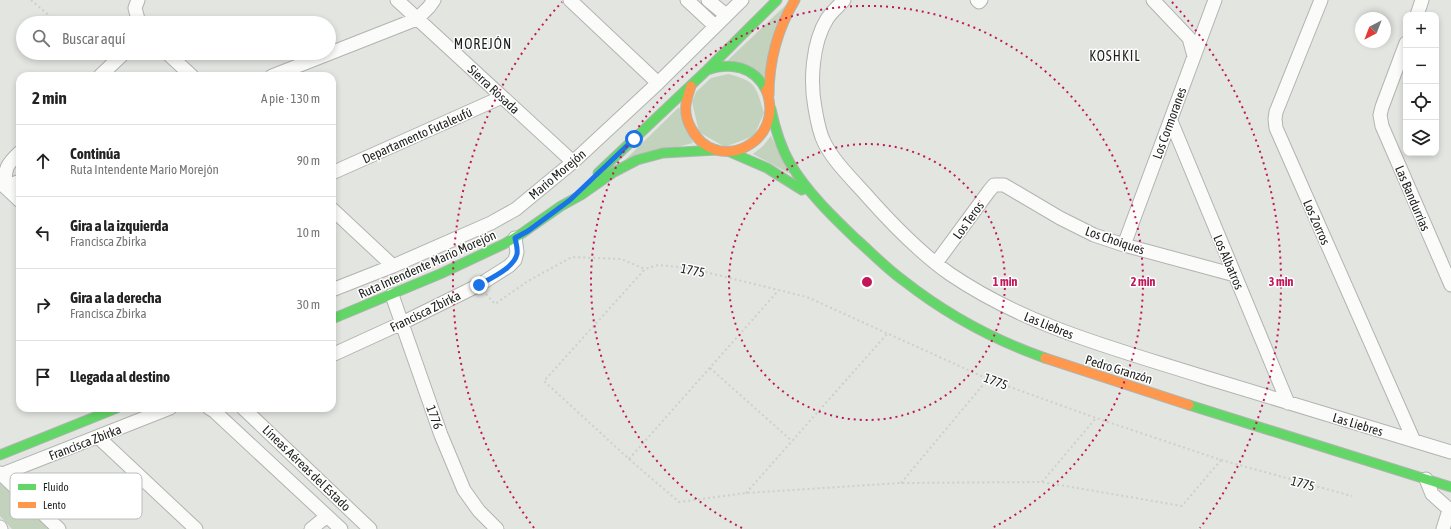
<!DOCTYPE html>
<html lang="es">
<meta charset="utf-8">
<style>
:root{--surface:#fff;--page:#f2f2f2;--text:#222;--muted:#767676;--line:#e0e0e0}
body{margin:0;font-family:"Asap Condensed",sans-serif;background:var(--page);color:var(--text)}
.controls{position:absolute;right:12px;top:12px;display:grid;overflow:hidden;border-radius:8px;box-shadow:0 2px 6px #0003}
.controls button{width:36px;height:36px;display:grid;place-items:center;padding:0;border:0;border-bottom:1px solid var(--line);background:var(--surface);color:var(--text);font:20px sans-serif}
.compass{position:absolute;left:1355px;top:12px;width:36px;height:36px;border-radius:50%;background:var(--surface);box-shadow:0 2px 6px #0003;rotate:222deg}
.stop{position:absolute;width:12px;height:12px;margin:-9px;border:3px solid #1a73e8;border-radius:50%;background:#fff}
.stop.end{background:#1a73e8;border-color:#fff;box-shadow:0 1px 4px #0008}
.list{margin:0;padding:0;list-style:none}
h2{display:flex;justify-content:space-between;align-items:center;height:52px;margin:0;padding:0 16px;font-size:17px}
h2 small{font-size:13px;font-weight:400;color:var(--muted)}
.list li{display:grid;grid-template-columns:26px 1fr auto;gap:12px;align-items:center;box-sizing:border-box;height:72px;padding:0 16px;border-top:1px solid var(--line)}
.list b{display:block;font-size:15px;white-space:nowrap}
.list p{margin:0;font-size:13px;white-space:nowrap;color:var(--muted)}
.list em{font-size:13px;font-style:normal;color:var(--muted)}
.icon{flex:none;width:22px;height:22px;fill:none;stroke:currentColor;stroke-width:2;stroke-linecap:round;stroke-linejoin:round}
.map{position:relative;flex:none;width:1451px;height:529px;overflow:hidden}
.search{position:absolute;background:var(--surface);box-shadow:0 2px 6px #0003;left:16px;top:16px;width:320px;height:44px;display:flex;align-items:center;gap:10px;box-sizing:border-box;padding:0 14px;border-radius:22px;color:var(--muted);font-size:15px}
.panel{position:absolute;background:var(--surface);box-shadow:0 2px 6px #0003;left:16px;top:72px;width:320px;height:340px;border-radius:12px}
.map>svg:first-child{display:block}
.green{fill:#c3d2bc}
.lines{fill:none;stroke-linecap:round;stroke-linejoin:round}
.street-casing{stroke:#b1b4b0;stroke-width:15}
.fast-casing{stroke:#b1b4b0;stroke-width:11}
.slow-casing{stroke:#b1b4b0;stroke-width:11}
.path{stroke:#cecfce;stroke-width:2;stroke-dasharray:2 3;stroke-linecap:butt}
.street{stroke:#fbfbfa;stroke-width:13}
.fast{stroke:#63d668;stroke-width:9}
.slow{stroke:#ff974d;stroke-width:9}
.route{stroke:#1a73e8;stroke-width:5}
.ring{fill:none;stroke:#c2185b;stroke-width:2;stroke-dasharray:2 4}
.labels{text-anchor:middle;stroke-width:3;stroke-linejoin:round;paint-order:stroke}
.street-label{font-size:13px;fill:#1e201d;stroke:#fff}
.neighbourhood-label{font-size:14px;letter-spacing:1px;fill:#1e201d;stroke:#fff}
.key{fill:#fff;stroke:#bcbcbb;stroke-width:1}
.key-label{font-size:11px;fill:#1e201d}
.centre{fill:#c2185b;stroke:#fff;stroke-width:2}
.ring-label{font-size:12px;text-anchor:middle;font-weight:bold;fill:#c2185b;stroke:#fff;stroke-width:3;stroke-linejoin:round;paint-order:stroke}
</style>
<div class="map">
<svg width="1451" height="529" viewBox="0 0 1451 529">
<rect width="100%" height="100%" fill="#e2e5e0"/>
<path class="green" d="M788 3 764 77 727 61Z
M728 74C756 81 756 86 764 113L754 136 725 147 699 132 692 102 696 92 711 78Z
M679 107 693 143 625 160Z
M771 136 790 174 753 154 763 146Z
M0 481 51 529H12L0 516Z"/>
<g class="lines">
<g class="street-casing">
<path id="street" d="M138 0 135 8 139 23
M397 0 573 162
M570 0 658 83
M687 0 715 26
M708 0 726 15
M844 0C839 6 831 12 827 19 812 43 810 82 815 108 817 120 819 132 824 142 833 161 854 181 868 197 892 224 920 253 950 274 1028 327 1116 349 1204 377 1286 402 1369 427 1451 452
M977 0 979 2 981 0
M1153 0 1189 38 1194 56
M1321 0 1276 112 1275 119 1276 128 1414 441
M1417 15 1422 0
M1406 43 1382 107 1380 115 1382 126 1451 285
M167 53 192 76
M100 76 124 53
M272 76 417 19 429 7 434 0
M1171 121 1288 403
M332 173 502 97
M5 187C5 168 6 165 20 152
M5 187 20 201
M5 187 20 181
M332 209 393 266
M1124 245 1215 0
M936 263 989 191 994 185H1004L1060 218 1094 235 1124 245 1235 275
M332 290 393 266 491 223 516 209 573 162 658 83 742 0
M392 295 441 435 464 490 479 511 497 529
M332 355 402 323 479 285 509 266 515 260 517 252 515 238
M209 408 214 411 341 529
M243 408 370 529
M98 437 196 529
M0 473 59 529
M0 475 170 408
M1426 479 1432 494 1451 511
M0 527 1 529
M311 529 327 516
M1443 529 1449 510"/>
</g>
<g class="fast-casing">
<path id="fast" d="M707 70C730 62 754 66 766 90
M771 109C775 128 780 146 790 163 807 192 832 216 856 239 872 253 887 269 904 281 946 314 994 340 1045 358
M730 152 767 168 802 190
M598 173 707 70 777 0
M332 319 440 274 504 244 521 234 561 206 581 195 614 172 637 160 663 153 717 150
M1189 405 1451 487
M0 455 117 408"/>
</g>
<g class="slow-casing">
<path id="slow" d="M691 86C689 92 687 98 686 104 685 112 687 121 691 128 716 177 787 142 766 90
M769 95C769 60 777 30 795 0
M1045 358 1189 405"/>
</g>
<path class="path" d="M31 0 58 23
M93 53 100 59
M486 294 495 304 528 281 572 257 621 259 645 269
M710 368 792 441
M629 459 778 291
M1221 460 1182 506 1042 482 901 483 746 493 679 502 629 459 544 381 645 269 658 265 689 268 807 297 988 379 1096 418 1221 460 1352 496
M1042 482 1096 418
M901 483 988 379
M746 493 887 334"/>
<use href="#street" class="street"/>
<use href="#fast" class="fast"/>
<use href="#slow" class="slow"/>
</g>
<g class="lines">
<path class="route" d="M479 285C491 278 514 268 517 254 518 249 516 243 515 238L528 231 570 200 634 139"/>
</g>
<g class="ring">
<circle cx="867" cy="282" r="138"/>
<path d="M742 528A276 276 0 1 1 992 528"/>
<path d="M534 528A414 414 0 0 1 562 2M1172 2A414 414 0 0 1 1200 528"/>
</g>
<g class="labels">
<g class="street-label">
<text transform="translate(494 89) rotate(43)" y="5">Sierra Rosada</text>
<text transform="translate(1169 123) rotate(-70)" y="5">Los Cormoranes</text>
<text transform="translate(417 135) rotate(-24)" y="5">Departamento Futaleufú</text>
<text transform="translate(557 174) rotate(-40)" y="5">Mario Morejón</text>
<text transform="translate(1413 198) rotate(67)" y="5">Las Bandurrias</text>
<text transform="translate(968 220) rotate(-54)" y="5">Los Teros</text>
<text transform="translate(1317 222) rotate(66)" y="5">Los Zorros</text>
<text transform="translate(1115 240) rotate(19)" y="5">Los Choiques</text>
<text transform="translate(1229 262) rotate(67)" y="5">Los Albatros</text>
<text transform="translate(427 264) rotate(-24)" y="5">Ruta Intendente Mario Morejón</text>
<text transform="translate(693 270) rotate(11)" y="5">1775</text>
<text transform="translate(425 311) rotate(-26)" y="5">Francisca Zbirka</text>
<text transform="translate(1049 325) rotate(22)" y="5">Las Liebres</text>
<text transform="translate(1119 369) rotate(17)" y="5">Pedro Granzón</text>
<text transform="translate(996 381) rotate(21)" y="5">1775</text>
<text transform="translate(435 417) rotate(70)" y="5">1776</text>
<text transform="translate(1358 424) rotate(17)" y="5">Las Liebres</text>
<text transform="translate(85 442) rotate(-21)" y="5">Francisca Zbirka</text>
<text transform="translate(307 468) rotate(44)" y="5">Líneas Aéreas del Estado</text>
<text transform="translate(1303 483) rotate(15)" y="5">1775</text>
</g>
<g class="neighbourhood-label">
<text x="483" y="49">MOREJÓN</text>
<text x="1115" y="61">KOSHKIL</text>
</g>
</g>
<rect x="10" y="473" width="132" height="46" rx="6" class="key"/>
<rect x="18" y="484" width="18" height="6" fill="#63d668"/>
<rect x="18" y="502" width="18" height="6" fill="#ff974d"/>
<g class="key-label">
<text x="43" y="491">Fluido</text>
<text x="43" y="509">Lento</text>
</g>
<circle cx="867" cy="282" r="6" class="centre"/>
<g class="ring-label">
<text x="1005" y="286">1 min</text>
<text x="1143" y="286">2 min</text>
<text x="1281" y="286">3 min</text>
</g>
</svg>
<div class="controls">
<button>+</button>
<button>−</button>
<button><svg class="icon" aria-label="locate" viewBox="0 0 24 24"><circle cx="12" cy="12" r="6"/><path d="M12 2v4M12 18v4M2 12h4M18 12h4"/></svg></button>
<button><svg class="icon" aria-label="layers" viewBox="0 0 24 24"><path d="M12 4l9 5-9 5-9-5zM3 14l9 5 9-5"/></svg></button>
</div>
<svg class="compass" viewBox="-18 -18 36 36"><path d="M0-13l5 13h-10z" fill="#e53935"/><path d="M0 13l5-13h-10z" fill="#767676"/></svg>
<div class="stop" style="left:634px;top:139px"></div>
<div class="stop end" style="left:479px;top:285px"></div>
<div class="search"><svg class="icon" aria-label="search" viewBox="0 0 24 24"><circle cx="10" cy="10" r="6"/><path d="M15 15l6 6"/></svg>Buscar aquí</div>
<section class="panel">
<h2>2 min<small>A pie · 130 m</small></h2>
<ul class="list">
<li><svg class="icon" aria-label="ahead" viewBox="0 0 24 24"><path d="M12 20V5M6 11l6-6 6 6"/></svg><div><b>Continúa</b><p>Ruta Intendente Mario Morejón</p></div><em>90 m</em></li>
<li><svg class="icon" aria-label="left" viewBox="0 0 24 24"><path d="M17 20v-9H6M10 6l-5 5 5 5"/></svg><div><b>Gira a la izquierda</b><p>Francisca Zbirka</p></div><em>10 m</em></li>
<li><svg class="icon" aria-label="right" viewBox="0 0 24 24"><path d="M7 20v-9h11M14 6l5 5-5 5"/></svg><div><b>Gira a la derecha</b><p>Francisca Zbirka</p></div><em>30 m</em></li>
<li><svg class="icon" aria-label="arrive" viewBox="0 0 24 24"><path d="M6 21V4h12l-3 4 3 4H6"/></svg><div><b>Llegada al destino</b></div></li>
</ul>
</section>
</div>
